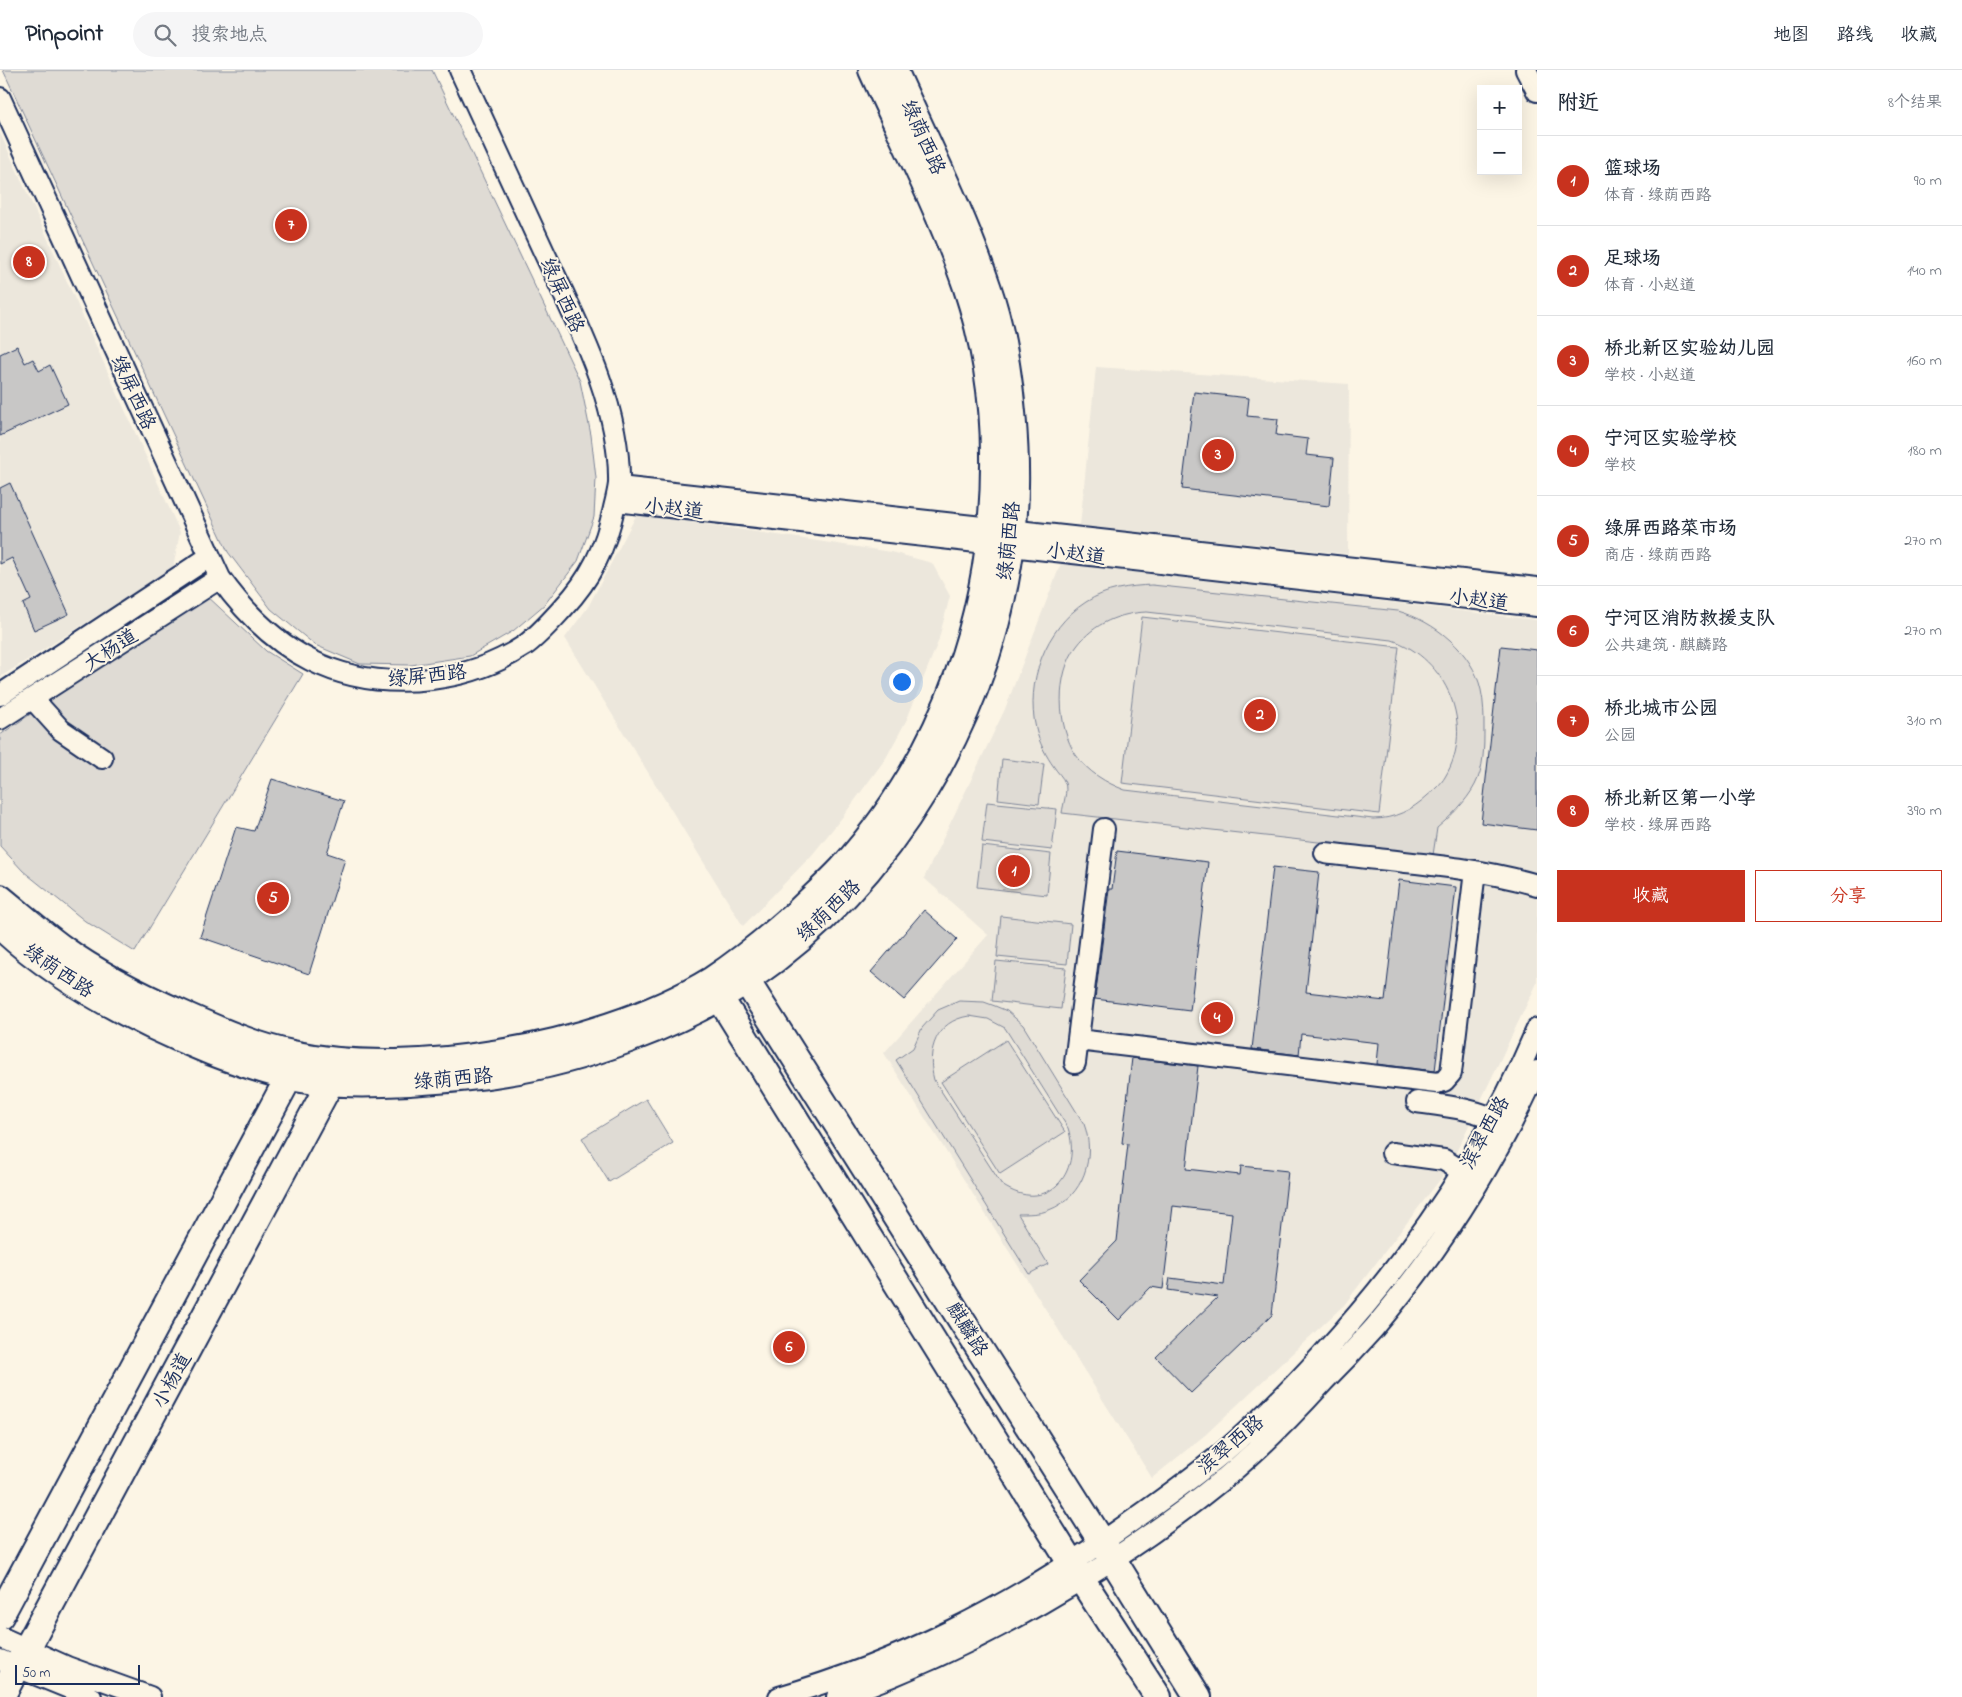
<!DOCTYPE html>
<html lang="zh">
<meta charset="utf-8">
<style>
:root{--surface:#fff;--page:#f6f6f7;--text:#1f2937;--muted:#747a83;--line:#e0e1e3;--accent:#c8321e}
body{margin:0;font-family:"Indie Flower","LXGW WenKai TC",sans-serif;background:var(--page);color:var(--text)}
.controls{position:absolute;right:15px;top:15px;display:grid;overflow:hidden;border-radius:0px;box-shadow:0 5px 20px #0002}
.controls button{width:45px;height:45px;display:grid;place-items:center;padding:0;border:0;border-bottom:1px solid var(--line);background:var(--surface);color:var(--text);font:25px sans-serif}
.scale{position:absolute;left:15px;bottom:12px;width:125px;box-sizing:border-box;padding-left:5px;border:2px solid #1b2f5e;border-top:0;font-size:14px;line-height:18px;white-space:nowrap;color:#1b2f5e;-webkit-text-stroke:4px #fcf5e5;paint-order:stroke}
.you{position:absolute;left:901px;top:611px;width:18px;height:18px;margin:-12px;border:4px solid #fff;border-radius:50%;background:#1a73e8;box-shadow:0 0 0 8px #1a73e833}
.badge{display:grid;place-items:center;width:32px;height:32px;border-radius:50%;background:var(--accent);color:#fff;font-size:16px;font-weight:700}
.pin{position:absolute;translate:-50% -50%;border:2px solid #fff;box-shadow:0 1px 5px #0006}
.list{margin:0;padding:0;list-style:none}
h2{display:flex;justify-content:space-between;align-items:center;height:65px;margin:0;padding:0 20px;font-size:21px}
h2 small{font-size:16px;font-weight:400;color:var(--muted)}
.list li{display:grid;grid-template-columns:32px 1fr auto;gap:15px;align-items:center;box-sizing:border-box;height:90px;padding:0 20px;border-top:1px solid var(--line)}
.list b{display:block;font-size:19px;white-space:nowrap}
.list p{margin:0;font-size:16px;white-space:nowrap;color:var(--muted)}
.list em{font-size:16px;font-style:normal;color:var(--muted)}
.actions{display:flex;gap:10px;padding:15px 20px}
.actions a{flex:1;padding:11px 0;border:1px solid var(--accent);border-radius:0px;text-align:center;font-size:18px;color:var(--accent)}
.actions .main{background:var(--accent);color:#fff}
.icon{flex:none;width:28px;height:28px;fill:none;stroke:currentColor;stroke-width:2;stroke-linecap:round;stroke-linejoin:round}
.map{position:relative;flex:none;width:1537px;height:1627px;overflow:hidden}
header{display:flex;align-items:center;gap:30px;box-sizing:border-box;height:70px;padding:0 25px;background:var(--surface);border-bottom:1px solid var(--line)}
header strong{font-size:24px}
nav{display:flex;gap:28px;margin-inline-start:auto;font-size:18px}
.search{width:350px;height:45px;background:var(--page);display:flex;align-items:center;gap:12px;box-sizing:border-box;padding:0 18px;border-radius:28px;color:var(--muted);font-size:19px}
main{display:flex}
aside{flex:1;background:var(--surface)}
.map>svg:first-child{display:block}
.built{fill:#ece7dc}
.green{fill:#dfdbd4;stroke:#7d8599;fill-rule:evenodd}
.building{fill:#c8c7c6;stroke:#1b2f5e}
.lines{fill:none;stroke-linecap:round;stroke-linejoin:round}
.minor-casing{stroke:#1b2f5e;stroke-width:24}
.major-casing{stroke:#1b2f5e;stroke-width:30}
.minor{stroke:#fcf5e5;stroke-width:20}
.major{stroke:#fcf5e5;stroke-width:26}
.labels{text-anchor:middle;stroke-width:4;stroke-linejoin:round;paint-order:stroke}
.street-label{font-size:20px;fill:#1b2f5e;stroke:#fcf5e5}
</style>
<header>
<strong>Pinpoint</strong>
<div class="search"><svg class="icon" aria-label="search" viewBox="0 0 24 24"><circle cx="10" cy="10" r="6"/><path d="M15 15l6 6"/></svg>搜索地点</div>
<nav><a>地图</a><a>路线</a><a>收藏</a></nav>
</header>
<main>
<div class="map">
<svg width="1537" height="1627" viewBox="0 0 1537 1627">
<rect width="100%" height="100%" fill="#fcf5e5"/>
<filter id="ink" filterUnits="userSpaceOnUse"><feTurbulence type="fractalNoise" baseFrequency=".02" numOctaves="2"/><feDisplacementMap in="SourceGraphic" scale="10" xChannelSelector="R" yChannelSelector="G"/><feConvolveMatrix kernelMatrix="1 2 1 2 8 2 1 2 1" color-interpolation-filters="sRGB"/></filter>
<g filter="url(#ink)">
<path class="built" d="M0 63 180 462 173 498 0 607Z
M1096 297 1349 314 1348 484 1080 456Z
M637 444 891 482 932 493 950 526 938 572 907 649 886 688 844 745 812 785 743 856 565 568 588 537Z
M1061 493 1537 550V913L1448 1099 1344 1235 1205 1365 1152 1408 884 983 988 865 924 808 1005 639Z"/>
<path class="green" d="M3 0H432L580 311 591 365 596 408 594 447 578 491 545 534 513 561 470 586 411 595 360 594 315 575 271 539 228 482Z
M1152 515 1398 541C1434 551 1473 582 1481 620 1484 633 1484 646 1484 659 1484 677 1484 698 1475 715 1466 732 1451 746 1437 758L1433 785 1062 743C1063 735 1068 720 1065 713 1063 707 1057 702 1054 697 1046 686 1039 672 1036 659 1025 613 1045 558 1086 532 1106 519 1129 516 1152 515ZM1147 542 1392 570C1446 588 1476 656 1445 707 1441 714 1434 720 1427 726 1412 740 1394 749 1373 749L1125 720C1106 713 1088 702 1076 685 1057 657 1055 604 1077 576 1094 553 1120 543 1147 542Z
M205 524 266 581 303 604 135 882 85 851 23 801 0 776V665Z
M1142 547 1399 577 1379 744 1122 713Z
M1002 689 1044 694 1039 734 998 729Z
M987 732 1057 739 1052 780 982 772Z
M982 776 1051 784 1047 825 977 817Z
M1001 846 1071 854 1067 894 997 887Z
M996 891 1066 898 1061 939 992 931Z
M959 931 984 932 995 936 1007 941 1023 955 1084 1054C1096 1086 1084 1127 1049 1140 1040 1144 1028 1144 1018 1144L1048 1194 1029 1204 896 990 913 978 922 958 938 940ZM969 946 988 949 1005 958 1068 1058C1083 1104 1046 1145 1002 1115L934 1010C926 980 936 951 969 946Z
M1006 970 1065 1062 1000 1104 941 1012Z
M646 1029 673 1073 609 1112 582 1068Z"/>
<path class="building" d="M17 276 25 293 33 289 39 301 50 295 68 334 0 366V284Z
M1194 322 1249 328 1247 346 1278 349 1276 365 1308 369 1306 385 1334 388 1329 436 1182 419Z
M10 413 69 544 34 560 23 534 31 530 12 488 0 494V418Z
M1501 576 1537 580V760L1481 753Z
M272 709 344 731 327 783 345 789 309 904 200 867 236 757 254 761Z
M1117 781 1208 792 1190 941 1095 929 1109 819H1112Z
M1273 797 1319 802 1306 922 1385 931 1399 810 1456 817 1435 1001 1377 994 1379 973 1301 964 1299 985 1252 979Z
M924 840 957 869 904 930 871 902Z
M1132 988 1198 996 1186 1099 1240 1105 1241 1096 1288 1101 1272 1245 1191 1323 1156 1287 1218 1227 1168 1220 1170 1208 1224 1215 1232 1143 1173 1136 1163 1219 1151 1217 1119 1250 1079 1210 1117 1171 1128 1074 1122 1073Z"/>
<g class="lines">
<g class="minor-casing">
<path id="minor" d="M1526 0 1537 21
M0 28 220 508C273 582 339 620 431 609 465 605 495 595 524 576 538 566 551 551 563 538 591 508 605 479 614 438 616 430 618 422 619 414 621 334 576 251 543 180 515 120 488 60 460 0
M619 417 1537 518
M616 431 1537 536
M0 625 209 487
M33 629 61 660 102 688
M0 649 220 508
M1325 783C1395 792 1468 795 1537 815
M1078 970 1437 1013 1444 1011 1451 1003 1475 801
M1075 993 1104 759
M1417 1032C1447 1036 1478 1039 1505 1054
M1392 1083 1444 1090 1474 1109
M0 1567 67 1597 150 1627
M0 1590 91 1627
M779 1627C903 1591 1006 1538 1112 1465 1151 1438 1189 1411 1225 1381 1260 1351 1291 1319 1322 1285 1410 1189 1486 1080 1537 959
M837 1627C976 1578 1113 1499 1227 1406 1262 1377 1294 1344 1324 1311 1341 1294 1358 1276 1374 1258 1439 1181 1495 1093 1537 1001"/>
</g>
<g class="major-casing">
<path id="major" d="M0 828C21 845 41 863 63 879 100 906 141 926 182 944 218 960 254 976 292 984 355 998 435 994 499 983 569 972 652 947 712 910 742 890 770 867 797 843 812 828 828 814 842 799 946 684 996 538 994 384 994 328 984 269 966 215 941 142 904 71 872 0
M0 856C60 912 137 952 212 982 238 992 264 1001 291 1007 330 1015 370 1014 410 1012 440 1010 471 1008 501 1003 581 991 682 955 748 909 892 810 989 647 1011 474 1021 399 1012 290 988 219 963 144 926 72 894 0
M737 896 1102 1472 1198 1627
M710 912 1071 1493 1158 1627
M0 1546 289 1007 294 991
M1 1627 330 1013 333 998"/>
</g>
<use href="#minor" class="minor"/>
<use href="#major" class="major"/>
</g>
</g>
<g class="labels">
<g class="street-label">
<text transform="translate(924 67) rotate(66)" y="7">绿荫西路</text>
<text transform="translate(563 225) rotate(66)" y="7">绿屏西路</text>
<text transform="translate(134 322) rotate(65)" y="7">绿屏西路</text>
<text transform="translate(674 438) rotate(6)" y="7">小赵道</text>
<text transform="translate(1008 471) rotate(-84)" y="7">绿荫西路</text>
<text transform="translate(1076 483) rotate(7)" y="7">小赵道</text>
<text transform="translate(1479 529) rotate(7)" y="7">小赵道</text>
<text transform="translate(110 579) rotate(-33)" y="7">大杨道</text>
<text transform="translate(427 605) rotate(-6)" y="7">绿屏西路</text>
<text transform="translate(828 840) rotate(-44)" y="7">绿荫西路</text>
<text transform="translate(59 900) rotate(34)" y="7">绿荫西路</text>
<text transform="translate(453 1008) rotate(-5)" y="7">绿荫西路</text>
<text transform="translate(1484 1062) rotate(-61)" y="7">滨翠西路</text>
<text transform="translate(968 1259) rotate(58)" y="7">麒麟路</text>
<text transform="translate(171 1310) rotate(-62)" y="7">小杨道</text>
<text transform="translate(1230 1374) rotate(-40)" y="7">滨翠西路</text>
</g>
</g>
</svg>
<div class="controls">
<button>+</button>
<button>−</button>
</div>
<div class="scale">50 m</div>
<div class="you"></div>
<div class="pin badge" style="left:1014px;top:801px">1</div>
<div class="pin badge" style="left:1260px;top:645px">2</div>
<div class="pin badge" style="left:1218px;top:385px">3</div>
<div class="pin badge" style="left:1217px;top:948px">4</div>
<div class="pin badge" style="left:273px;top:828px">5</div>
<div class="pin badge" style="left:789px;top:1277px">6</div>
<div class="pin badge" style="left:291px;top:155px">7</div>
<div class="pin badge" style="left:29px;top:192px">8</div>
</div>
<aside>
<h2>附近<small>8个结果</small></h2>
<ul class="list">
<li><span class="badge">1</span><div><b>篮球场</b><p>体育 · 绿荫西路</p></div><em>90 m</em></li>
<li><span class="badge">2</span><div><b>足球场</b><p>体育 · 小赵道</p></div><em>140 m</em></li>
<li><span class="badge">3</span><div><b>桥北新区实验幼儿园</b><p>学校 · 小赵道</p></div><em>160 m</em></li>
<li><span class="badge">4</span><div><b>宁河区实验学校</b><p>学校</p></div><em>180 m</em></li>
<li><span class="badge">5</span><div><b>绿屏西路菜市场</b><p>商店 · 绿荫西路</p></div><em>270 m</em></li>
<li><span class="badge">6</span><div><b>宁河区消防救援支队</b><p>公共建筑 · 麒麟路</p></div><em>270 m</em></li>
<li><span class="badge">7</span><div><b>桥北城市公园</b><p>公园</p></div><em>310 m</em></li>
<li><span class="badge">8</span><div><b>桥北新区第一小学</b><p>学校 · 绿屏西路</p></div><em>390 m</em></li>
</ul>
<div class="actions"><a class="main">收藏</a><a>分享</a></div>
</aside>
</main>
